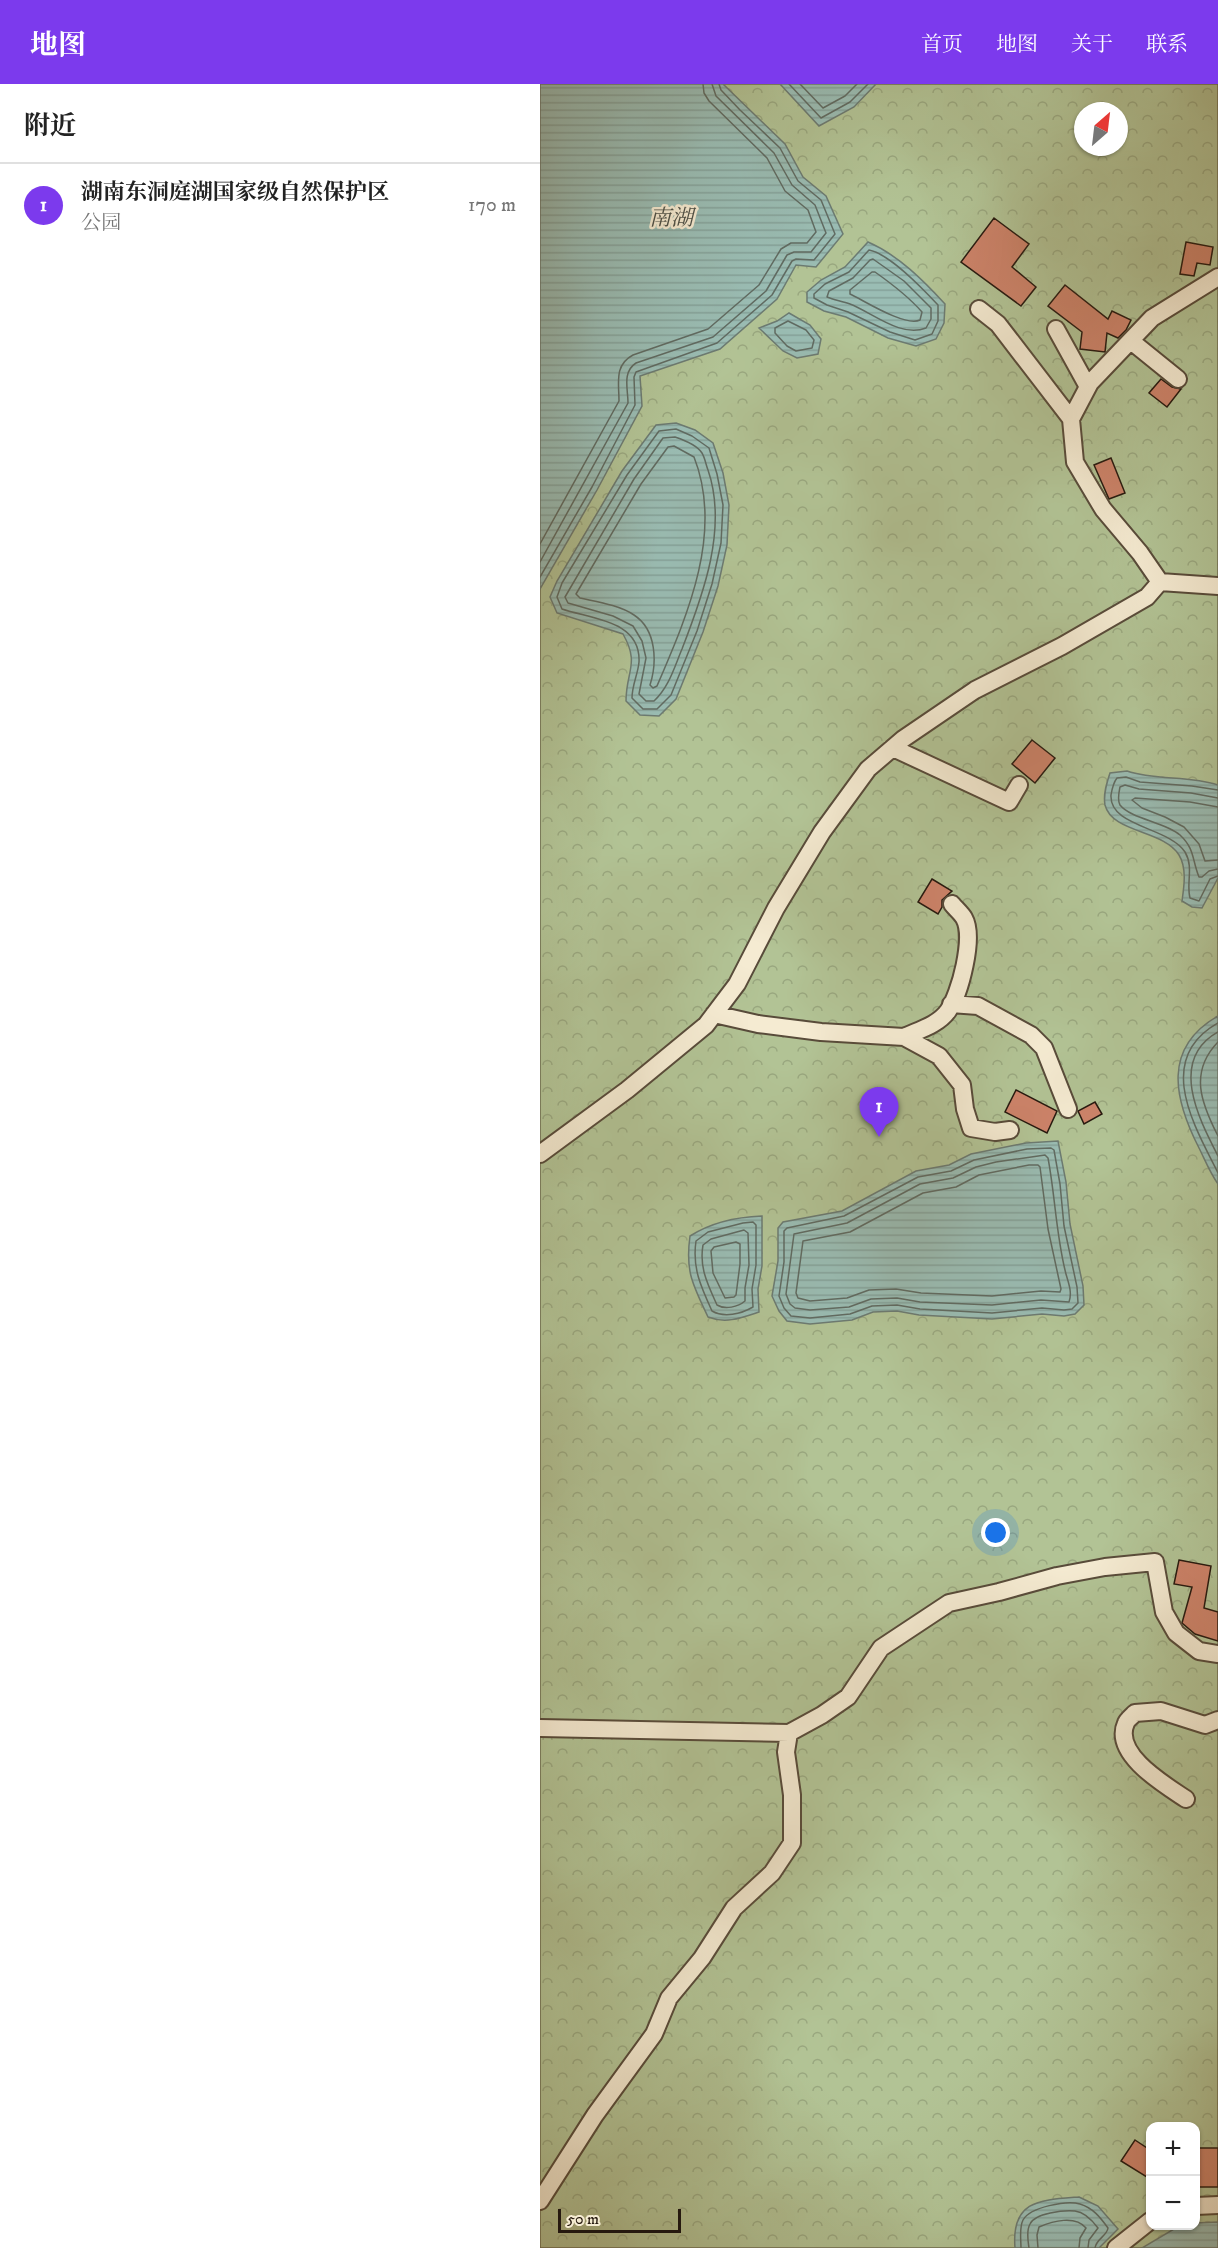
<!DOCTYPE html>
<html lang="zh">
<meta charset="utf-8">
<style>
:root{--surface:#fff;--page:#f2f2f2;--text:#222;--muted:#767676;--line:#e0e0e0;--accent:#7c3aed}
body{margin:0;font-family:"IM FELL DW Pica","Noto Serif SC",serif;background:var(--page);color:var(--text)}
.controls{position:absolute;right:18px;bottom:18px;display:grid;overflow:hidden;border-radius:12px;box-shadow:0 2px 4px #0004}
.controls button{width:54px;height:54px;display:grid;place-items:center;padding:0;border:0;border-bottom:2px solid var(--line);background:var(--surface);color:var(--text);font:30px sans-serif}
.compass{position:absolute;left:534px;top:18px;width:54px;height:54px;border-radius:50%;background:var(--surface);box-shadow:0 2px 4px #0004;rotate:28deg}
.scale{position:absolute;left:18px;bottom:15px;width:123px;box-sizing:border-box;padding-left:6px;border:3px solid #26190f;border-top:0;font-size:16px;line-height:21px;white-space:nowrap;color:#26190f;-webkit-text-stroke:4px #f5ebd2;paint-order:stroke}
.you{position:absolute;left:456px;top:1449px;width:21px;height:21px;margin:-15px;border:4px solid #fff;border-radius:50%;background:#1a73e8;box-shadow:0 0 0 9px #1a73e833}
.badge{display:grid;place-items:center;width:39px;height:39px;border-radius:50%;background:var(--accent);color:#fff;font-size:20px;font-weight:700}
.pin{position:absolute;translate:-50% -50px;filter:drop-shadow(0 2px 3px #0008)}
.pin::after{content:'';position:absolute;top:32px;width:21px;height:18px;background:inherit;clip-path:polygon(0 0,100% 0,50% 100%)}
.list{margin:0;padding:0;list-style:none}
h2{display:flex;justify-content:space-between;align-items:center;height:78px;margin:0;padding:0 24px;font-size:26px}
h2 small{font-size:20px;font-weight:400;color:var(--muted)}
.list li{display:grid;grid-template-columns:39px 1fr auto;gap:18px;align-items:center;box-sizing:border-box;height:84px;padding:0 24px;border-top:2px solid var(--line)}
.list b{display:block;font-size:22px;white-space:nowrap}
.list p{margin:0;font-size:20px;white-space:nowrap;color:var(--muted)}
.list em{font-size:20px;font-style:normal;color:var(--muted)}
.map{position:relative;flex:none;width:678px;height:2164px;overflow:hidden}
header{display:flex;align-items:center;gap:36px;box-sizing:border-box;height:84px;padding:0 30px;background:var(--accent);color:#fff}
header strong{font-size:28px}
nav{display:flex;gap:33px;margin-inline-start:auto;font-size:21px}
main{display:flex}
aside{flex:1;background:var(--surface)}
.map>svg:first-child{display:block}
.park{fill:url(#park-crowns);stroke:#6c6e52;stroke-width:1.5;fill-rule:evenodd}
.water{fill:url(#water-rules);stroke:#6c7b72;stroke-width:1.5}
.lines{fill:none;stroke-linecap:round;stroke-linejoin:round}
.shore{stroke:#606b62;stroke-width:1.5}
.building{fill:#cd836a;stroke:#26190f;stroke-width:1.5}
.street-casing{stroke:#584b3a;stroke-width:20}
.street{stroke:#f5ebd2;stroke-width:16}
.labels{text-anchor:middle;stroke-width:5;stroke-linejoin:round;paint-order:stroke}
.water-label{font-size:22px;font-style:italic;fill:#4f5249;stroke:#f5ebd2}
</style>
<header>
<strong>地图</strong>
<nav><a>首页</a><a>地图</a><a>关于</a><a>联系</a></nav>
</header>
<main>
<aside>
<h2>附近<small></small></h2>
<ul class="list">
<li><span class="badge">1</span><div><b>湖南东洞庭湖国家级自然保护区</b><p>公园</p></div><em>170 m</em></li>
</ul>
</aside>
<div class="map">
<svg width="678" height="2164" viewBox="0 0 678 2164">
<defs>
<pattern id="park-crowns" width="20" height="18" patternUnits="userSpaceOnUse" patternTransform="scale(1.5)"><rect width="20" height="18" fill="#b2c395"/><path d="M2 6a3 3 0 1 1 6 0M12 15a3 3 0 1 1 6 0" fill="none" stroke="#99a77f"/></pattern>
<pattern id="water-rules" width="6" height="5" patternUnits="userSpaceOnUse" patternTransform="scale(1.5)"><rect width="6" height="5" fill="#9abdb4"/><path d="M0 2.5h6" fill="none" stroke="#85a29a"/></pattern>
</defs>
<rect width="100%" height="100%" fill="#efe0ba"/>
<filter id="stains"><feTurbulence type="fractalNoise" baseFrequency=".00333" numOctaves="4"/><feColorMatrix values="0 0 0 0 .2 0 0 0 0 .09 0 0 0 0 .02 0 0 0 .5 -.17"/></filter>
<radialGradient id="worn" r=".72"><stop offset=".6" stop-color="#630" stop-opacity="0"/><stop offset="1" stop-color="#630" stop-opacity=".3"/></radialGradient>
<path class="park" d="M0 0H678V2164H0ZM543 27H579V63H543ZM610 2042H656V2142H610Z"/>
<path class="water" d="M0 0H183L245 60 263 93 286 112 303 150 276 183 256 181 237 215 180 265 100 292 102 322 57 406 0 505Z
M240 0H336L314 23 279 42Z
M328 158C358 171 383 196 405 220L404 239 396 255 376 262 348 254 306 233 284 227 267 218V208L281 196 305 183Z
M249 229 270 241 281 255 278 270 257 274 243 267 219 244 237 237Z
M136 339 155 346 173 359 183 389 189 421 187 461 178 502 163 548 136 615 119 632 100 631 86 617C86 587 100 580 83 550L17 529 10 513 17 497 82 387 116 341Z
M587 687C616 697 649 691 678 701V794L662 824 652 823 642 817C644 803 647 784 639 771 624 746 572 749 565 721 563 710 567 698 570 689Z
M678 932V1100C670 1089 665 1076 659 1064 634 1015 622 964 678 932Z
M518 1057 526 1098 530 1140 543 1202 544 1221 535 1230 524 1232 502 1230 452 1235 379 1231 357 1227 333 1228 312 1236 270 1240 247 1237 239 1227 232 1212 238 1177V1144L243 1138 302 1127 376 1087 409 1081 431 1070 486 1059Z
M222 1132V1182L218 1205 219 1228C201 1234 186 1240 168 1233 153 1201 145 1188 150 1152 172 1138 196 1133 222 1132Z
M539 2113 558 2122 578 2145 559 2164H475C471 2116 500 2116 539 2113Z
M678 2138V2164H602L639 2142H656V2139Z"/>
<g class="lines">
<path class="shore" d="M249 0 281 34 310 18 328 0
M260 0 283 24 305 12 317 0
M329 166C350 170 383 205 398 221V237L392 250 375 256 350 248 308 228 287 221 274 214V210L285 200 309 188Z
M333 175 364 197 391 224V235L386 244C361 254 333 229 310 220 302 217 294 216 287 213L289 207 313 194 330 176Z
M332 188H335C352 200 368 212 382 228L380 236C365 243 325 217 310 210V206Z
M248 237 266 246 274 256 272 264 256 267 247 262 235 249V244Z
M136 345 152 352 169 364 177 390 183 421 181 459 172 500 157 547 131 611 117 625H103L92 614C92 601 98 590 99 578 101 536 51 535 22 525L17 513 22 499 87 391 119 347Z
M135 353C144 356 157 361 162 369 165 374 166 381 168 386 188 444 163 511 142 565 134 584 129 603 114 617H106L99 610 106 574 102 557 93 542 73 532 28 519 25 513 94 395 123 354Z
M134 362 154 373C184 449 147 532 117 602L113 604 110 601C117 579 117 546 94 531 79 521 58 518 40 514L36 510 101 400 128 363Z
M0 460 79 317C79 299 74 281 93 271L168 245 219 201 241 165 251 159H267L276 148 268 126 245 107 227 74 169 17 164 9 163 0
M0 478 88 319C88 305 82 288 96 279L173 253 226 207 247 171 254 168H271L286 149 275 121 252 101 234 69 176 12 172 0
M0 493 52 403 95 321 94 293 96 288 177 259 232 211 252 177 256 175 274 176 295 150 281 116 258 97 240 64 200 26 181 6 179 0
M678 706 652 702 600 698 586 693 577 694C573 699 572 705 571 711 569 743 629 743 645 768 654 783 646 800 650 814L659 817 670 795 678 792
M678 714 651 709 599 705 585 701 580 703C579 708 577 716 580 721 591 735 625 738 640 751 655 765 652 776 659 793H662L669 787 678 785
M678 723 650 718 595 714 592 716 602 724 625 733 644 743 659 760 665 777 678 776
M678 939C614 975 654 1041 678 1089
M678 948C628 976 659 1035 678 1072
M678 958C649 988 661 1019 678 1052
M511 1064 514 1066 520 1100 524 1142 537 1203 538 1219 532 1225 524 1226 502 1224 452 1229 380 1225 357 1221 332 1222 310 1230 270 1234 251 1232 244 1224 239 1212 244 1178V1147L247 1144 304 1132 378 1093 411 1087 434 1076 487 1065Z
M505 1071 508 1074C515 1111 516 1149 525 1186 527 1196 533 1207 529 1218L501 1216 452 1221 380 1218 357 1214 331 1215 309 1223 270 1226 255 1224 250 1220 246 1210 254 1150 307 1139 380 1100 413 1094 436 1083 456 1078Z
M489 1081H498L500 1083 508 1145 521 1205 520 1208 501 1207 452 1212 381 1209 356 1205 329 1206 307 1214 270 1217 258 1214 256 1209 263 1157 310 1148 383 1109 416 1103 439 1091Z
M203 1139 213 1138 216 1141V1181L212 1205 213 1223C201 1230 184 1234 172 1227 161 1203 152 1184 156 1157L168 1148Z
M204 1146 208 1149 209 1181 205 1204V1217C198 1223 185 1226 177 1221 168 1201 159 1184 163 1161L171 1155Z
M196 1158 200 1160V1180L196 1211 194 1213 185 1214 173 1189 171 1167 174 1163Z
M481 2164C481 2155 479 2144 483 2136 490 2123 527 2116 540 2120 553 2124 560 2133 568 2144 567 2152 556 2155 555 2164
M489 2164C488 2157 486 2147 490 2140 495 2129 524 2126 535 2127 545 2128 552 2136 558 2144L549 2156 548 2164
M498 2164 497 2151 499 2143C513 2137 535 2131 546 2144L540 2154 539 2164"/>
</g>
<path class="building" d="M454 134 489 160 472 183 496 203 481 222 421 178Z
M646 158 673 163 670 181 657 179 654 192 640 190Z
M525 201 568 235 572 227 591 236 586 246 578 254 567 249 565 268 540 265 542 248 508 222Z
M621 295 632 303 641 305 627 323 609 309Z
M571 374 585 409 569 415 554 381Z
M492 656 515 674 495 699 472 680Z
M392 795 412 807 402 816V823L398 830 378 818Z
M476 1006 517 1027 507 1049 465 1028Z
M555 1018 562 1030 544 1040 538 1027Z
M639 1476 671 1482 664 1524 678 1528V1557L655 1550 642 1539 652 1503 634 1500Z
M595 2056 610 2066V2095L581 2077Z
M656 2064H678V2103H656Z"/>
<g class="lines">
<g class="street-casing">
<path id="street" d="M439 225 458 240 531 335
M516 245 548 303
M591 257 638 295
M620 498 678 502
M353 664 469 718 479 701
M411 920 438 922 491 951 504 964 528 1025
M174 930 218 940 281 948 364 953 399 972 422 1001 425 1025 431 1044 455 1048 470 1046
M364 953C379 946 398 941 408 927 420 910 435 853 424 834 421 829 415 824 412 820
M0 1070 87 1006 166 941 197 900 236 824 282 748 328 685 363 655 435 606 522 562 607 513 620 498 600 469 563 425 535 378 531 335 550 299 612 234 678 193
M0 1644 249 1649
M646 1715C625 1701 572 1670 586 1639 587 1636 592 1632 595 1629L621 1627 665 1641 678 1636
M0 2117 55 2031 114 1950 129 1914 162 1874 194 1824 232 1789 252 1759V1711L246 1668 249 1649 282 1631 308 1613 341 1564 409 1519 459 1508 517 1492 565 1483 615 1478 624 1528 636 1549 659 1567 678 1570
M656 2122 678 2121
M576 2164 610 2137"/>
</g>
<use href="#street" class="street"/>
</g>
<g class="labels">
<g class="water-label">
<text x="131" y="141">南湖</text>
</g>
</g>
<rect width="100%" height="100%" filter="url(#stains)"/>
<rect width="100%" height="100%" fill="url(#worn)"/>
</svg>
<div class="controls">
<button>+</button>
<button>−</button>
</div>
<svg class="compass" viewBox="-18 -18 36 36"><path d="M0-13l5 13h-10z" fill="#e53935"/><path d="M0 13l5-13h-10z" fill="#767676"/></svg>
<div class="scale">50 m</div>
<div class="you"></div>
<div class="pin badge" style="left:339px;top:1053px">1</div>
</div>
</main>
